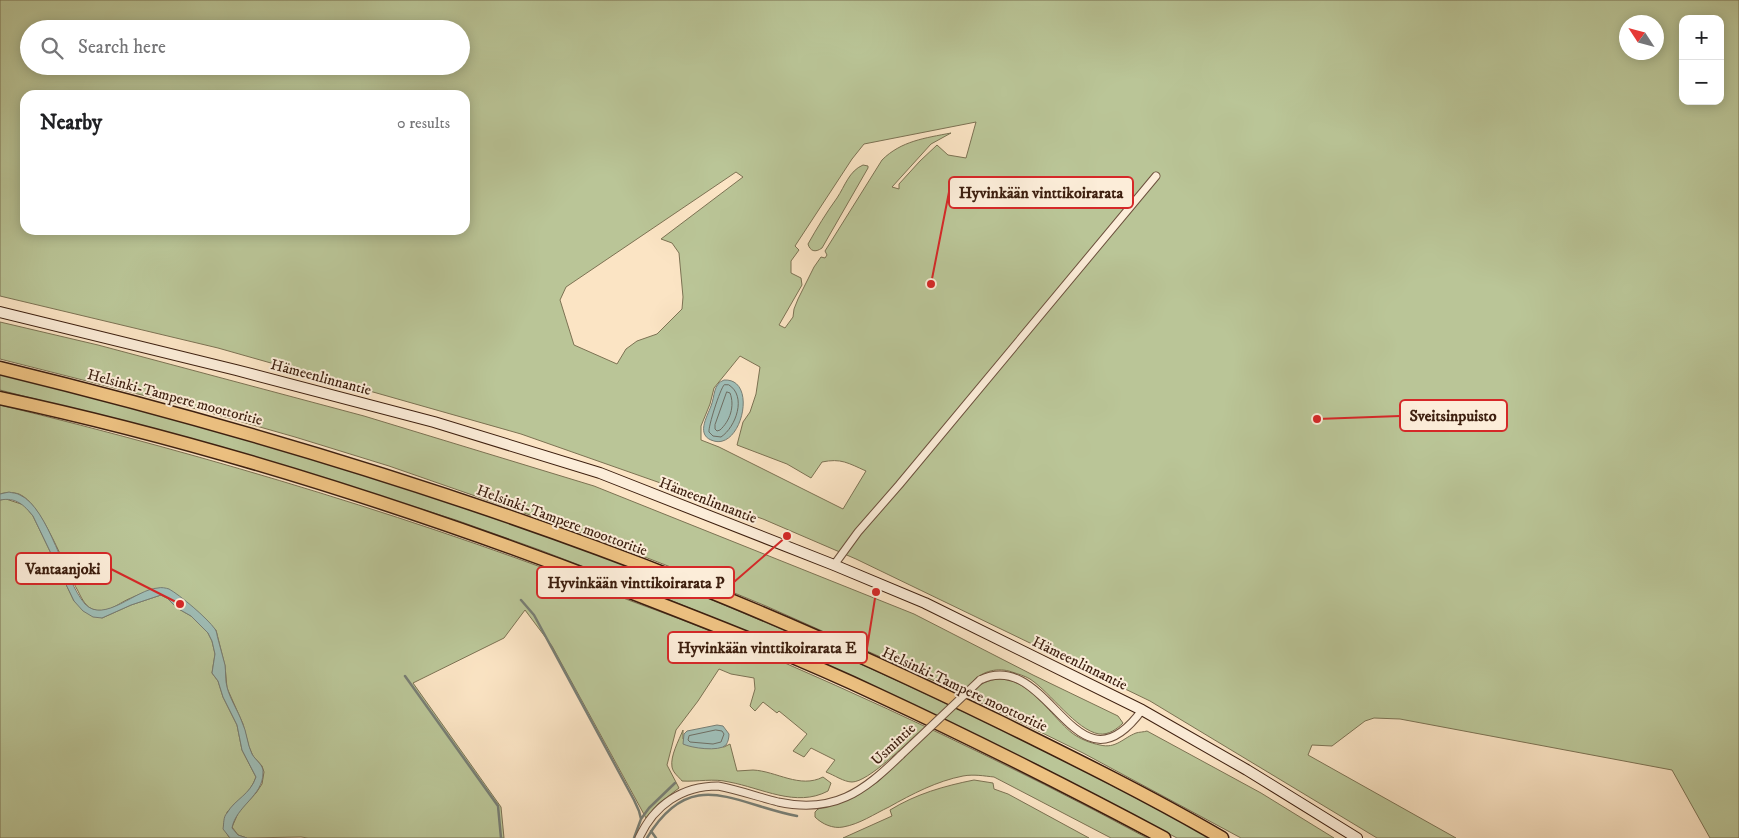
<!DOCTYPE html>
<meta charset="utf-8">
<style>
:root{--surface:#fff;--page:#f6f6f6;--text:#202124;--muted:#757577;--line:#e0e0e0}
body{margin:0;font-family:"IM FELL DW Pica",serif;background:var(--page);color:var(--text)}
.controls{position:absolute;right:15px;top:15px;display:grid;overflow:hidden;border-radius:10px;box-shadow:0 2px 12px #0003}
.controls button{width:45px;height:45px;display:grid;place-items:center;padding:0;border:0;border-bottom:1px solid var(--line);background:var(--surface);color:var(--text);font:25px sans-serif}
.compass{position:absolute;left:1619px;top:15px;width:45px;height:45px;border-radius:50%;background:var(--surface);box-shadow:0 2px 12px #0003;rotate:306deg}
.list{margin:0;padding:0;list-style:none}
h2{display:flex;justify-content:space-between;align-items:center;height:65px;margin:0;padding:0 20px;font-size:21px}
h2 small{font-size:16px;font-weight:400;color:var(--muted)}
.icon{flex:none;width:28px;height:28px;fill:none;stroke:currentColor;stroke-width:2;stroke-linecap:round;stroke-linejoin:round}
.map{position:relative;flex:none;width:1739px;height:838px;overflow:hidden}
.search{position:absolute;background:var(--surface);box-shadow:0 2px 12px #0003;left:20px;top:20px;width:450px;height:55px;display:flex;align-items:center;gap:12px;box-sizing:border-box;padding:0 18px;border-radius:28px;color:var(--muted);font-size:19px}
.panel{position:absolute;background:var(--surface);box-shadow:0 2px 12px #0003;left:20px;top:90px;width:450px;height:145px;border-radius:15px}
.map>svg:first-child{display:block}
.green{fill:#bac597;stroke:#7c7253;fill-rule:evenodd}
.water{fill:#9fbeb7;stroke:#787e74}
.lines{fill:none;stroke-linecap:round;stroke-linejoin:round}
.shore{stroke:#6e6e63;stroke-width:1}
.stream{stroke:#787e74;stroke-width:2.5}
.street-casing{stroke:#6c503c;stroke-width:9}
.secondary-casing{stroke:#3d1f0f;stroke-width:12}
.highway-casing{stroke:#3d1f0f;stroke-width:15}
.street{stroke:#fcedd9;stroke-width:7}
.secondary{stroke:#fcedd9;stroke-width:10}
.highway{stroke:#eec282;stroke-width:12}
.street-bridge-casing{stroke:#6c503c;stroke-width:9;stroke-linecap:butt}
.street-bridge{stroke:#fcedd9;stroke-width:7}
.labels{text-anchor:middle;stroke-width:4;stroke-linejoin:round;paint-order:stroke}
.street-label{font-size:15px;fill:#3d1f0f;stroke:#fcedd9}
.leader{fill:none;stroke:#d62828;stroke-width:2}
.callout-dot{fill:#d62828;stroke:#fcedd9;stroke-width:2}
.callout{fill:#fcedd9;stroke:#d62828;stroke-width:2}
.callout-label{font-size:16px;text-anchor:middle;font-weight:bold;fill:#3d1f0f}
</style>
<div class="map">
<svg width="1739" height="838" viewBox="0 0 1739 838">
<rect width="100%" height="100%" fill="#fbe4c4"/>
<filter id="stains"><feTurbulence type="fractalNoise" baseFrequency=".004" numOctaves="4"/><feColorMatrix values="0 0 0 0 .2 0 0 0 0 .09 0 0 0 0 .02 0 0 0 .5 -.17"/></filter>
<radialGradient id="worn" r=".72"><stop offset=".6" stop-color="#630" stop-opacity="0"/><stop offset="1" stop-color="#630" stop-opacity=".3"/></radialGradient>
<path class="green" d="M0 0H1739V838H1710L1672 770 1400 719 1374 718 1365 721 1332 746 1312 745 1308 755 1456 838H1377L1150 701 856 559 763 519 521 434 218 348 0 296ZM1683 19H1720V101H1683ZM1626 22H1656V52H1626ZM29 29H461V66H29ZM25 95H465V230H25ZM976 122 966 158 948 155 937 145 920 161 899 184V189L892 187 931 144 951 133C925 138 901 141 882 160L825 251 827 255 825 258 821 257 814 267 798 299 794 309 793 317 785 328 779 325 802 285 801 278 791 273V261L799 250 795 246 852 159 864 144ZM736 172 743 177 661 239 672 243 679 253 683 297 682 309 657 334 637 341 626 349 617 364 574 345 560 300 566 287ZM740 356 760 367 756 394 750 412 743 422 737 445 787 464 811 478 822 462C841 458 848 463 866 471L843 509 719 447 701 440V426L710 404 714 388Z
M863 165 868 166V168L822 248C815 253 810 251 808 244 817 228 826 213 837 198 845 186 849 171 863 165Z
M0 322 98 345 364 416 594 486 914 614 1033 675 1118 716 1123 723C1117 729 1109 735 1099 734 1076 730 1051 693 1030 679 1025 676 1018 674 1012 672 998 667 983 671 973 681L977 687C1018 659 1045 711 1072 733 1080 739 1090 743 1100 745 1116 749 1123 738 1136 733 1139 732 1144 732 1147 731L1261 793 1334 838H1241L1083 753 957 691 766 606 681 571 593 537 389 466 295 437 193 408 0 359Z
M0 374C129 407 258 438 384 480 477 511 570 543 661 579 850 655 1033 741 1211 838H1177L1038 765 761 637 655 594 540 550 456 520 284 466 202 442 0 390Z
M0 405C214 457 426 521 631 601 664 613 697 625 729 639 871 699 1011 765 1147 838H1111L994 777C984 776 974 774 963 776 937 781 912 794 889 807 874 814 860 824 843 827 833 829 822 824 815 817V812L818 809 855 797 879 781 925 736 918 733C906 744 868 782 852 782 844 782 834 775 826 772L835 760 811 748 804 757 793 751 807 734 779 711 777 713 763 702 755 711 750 706 755 689 754 678 731 674 719 669 698 701 676 730 667 765 679 788 658 804 646 818 552 646 525 610 504 638 413 683 501 807 504 838H308L301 837 247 838 238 835 232 827 239 811 256 793 262 784 264 772 262 766 253 756 249 747 243 724 227 688 225 666 216 630 168 589C156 591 142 592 131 598 120 602 108 614 95 610 86 608 82 599 78 591 65 569 42 503 19 494 12 492 7 492 0 494Z
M6 499 24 505 33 516 74 601 102 618 131 605 161 595 167 598 177 608 191 616 208 633 212 641 215 654 212 673 218 681 223 697 237 725 242 750 256 777C251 792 238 802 227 812L228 836 230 838H0V500Z
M683 730V739L724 747 730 744 737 771C742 771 748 770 753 770 776 771 800 789 823 777L831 783 828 791C796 808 762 788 729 782 713 778 698 782 682 781 679 777 673 773 672 767 670 756 679 740 683 730Z
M974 780 993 783 994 789 1008 794 1089 838H843L892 816 890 810C916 794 944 786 974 780Z"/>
<path class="water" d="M724 380C758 378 742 449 714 441 695 436 707 417 711 406 715 396 713 384 724 380Z
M9 492C12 493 17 493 20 495 49 508 64 580 85 604 104 624 136 589 158 588 161 587 166 588 169 589 180 595 207 618 215 629 217 632 217 636 218 639 220 648 223 656 225 665 226 672 225 680 227 687 230 699 238 711 242 722 247 732 247 744 252 754 256 761 264 765 263 773 263 796 236 806 232 828L238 835 247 838H230L223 829C224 824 223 817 227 813 235 799 250 795 256 777L242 750 237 725 223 697 218 681 212 673 215 654 212 641 208 633 191 616 177 608 167 598 161 595 131 605 102 618 93 617 83 611 74 601 33 516C24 505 16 497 0 500V494Z
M717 725 723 726 729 734C729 738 728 742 726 745 719 752 691 748 683 744L684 734 687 731Z"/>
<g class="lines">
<path class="shore" d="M729 385C747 396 736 427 721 437L713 436 709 432C708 427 720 389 724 385Z
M727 392 730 393C735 406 730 421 720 430L717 431 715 429V425Z
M716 730 722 731 724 734 721 742 713 744 690 742 688 740 689 736Z"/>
<path class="stream" d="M521 600 534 615 634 800 639 811 641 819
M405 676 498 806 501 838
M651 831 656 838
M634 838 641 819 649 808 675 783
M647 838C691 765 734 804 797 816"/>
<g class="street-casing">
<path id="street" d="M834 565 858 532 899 485 1156 176
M980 680C1050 646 1075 802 1142 710
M639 838C654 805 682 786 718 786 739 790 758 797 778 802 834 814 863 792 901 755"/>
</g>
<g class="secondary-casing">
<path id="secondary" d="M0 312 236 370 434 422 600 473 834 565 925 603 1142 710 1247 770 1357 838"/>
</g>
<g class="highway-casing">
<path id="highway" d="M0 368C233 425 463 494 686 582 792 624 897 672 1000 722 1075 759 1150 796 1222 838
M0 398C210 443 417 510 617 587 705 621 793 655 878 695 975 740 1070 788 1164 838"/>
</g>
<use href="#street" class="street"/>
<use href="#secondary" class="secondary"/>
<use href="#highway" class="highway"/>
<g class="street-bridge-casing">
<path id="street-bridge" d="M901 755 980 680"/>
</g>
<use href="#street-bridge" class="street-bridge"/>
</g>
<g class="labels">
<g class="street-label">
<text transform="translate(321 377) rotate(15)" y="5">Hämeenlinnantie</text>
<text transform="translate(175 397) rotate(15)" y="5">Helsinki-Tampere moottoritie</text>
<text transform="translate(708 500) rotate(21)" y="5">Hämeenlinnantie</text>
<text transform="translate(562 520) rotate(20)" y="5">Helsinki-Tampere moottoritie</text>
<text transform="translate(1080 663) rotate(26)" y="5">Hämeenlinnantie</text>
<text transform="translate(965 689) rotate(25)" y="5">Helsinki-Tampere moottoritie</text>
<text transform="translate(893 744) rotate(-43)" y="5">Usmintie</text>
</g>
</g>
<path class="leader" d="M931 284L949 192M1317 419L1400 416M180 604L111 569M787 536L734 582M876 592L867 648"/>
<g class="callout-dot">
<circle cx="931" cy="284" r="5"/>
<circle cx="1317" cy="419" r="5"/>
<circle cx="180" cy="604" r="5"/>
<circle cx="787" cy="536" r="5"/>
<circle cx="876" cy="592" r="5"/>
</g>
<g class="callout">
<rect x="949" y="177" width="184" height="31" rx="5"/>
<rect x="1400" y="400" width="107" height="31" rx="5"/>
<rect x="16" y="553" width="95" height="31" rx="5"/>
<rect x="537" y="567" width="197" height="31" rx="5"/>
<rect x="668" y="632" width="199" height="31" rx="5"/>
</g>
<g class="callout-label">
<text x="1041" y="198">Hyvinkään vinttikoirarata</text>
<text x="1453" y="421">Sveitsinpuisto</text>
<text x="63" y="574">Vantaanjoki</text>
<text x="636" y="588">Hyvinkään vinttikoirarata P</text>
<text x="767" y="653">Hyvinkään vinttikoirarata E</text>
</g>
<rect width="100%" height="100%" filter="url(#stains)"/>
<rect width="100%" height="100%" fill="url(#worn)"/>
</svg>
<div class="controls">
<button>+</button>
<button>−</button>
</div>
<svg class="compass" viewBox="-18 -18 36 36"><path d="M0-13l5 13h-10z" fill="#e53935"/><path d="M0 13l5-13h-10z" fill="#757577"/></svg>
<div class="search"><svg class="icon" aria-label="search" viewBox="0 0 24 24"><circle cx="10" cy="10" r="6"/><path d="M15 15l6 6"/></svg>Search here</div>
<section class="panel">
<h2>Nearby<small>0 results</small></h2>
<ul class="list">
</ul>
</section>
</div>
